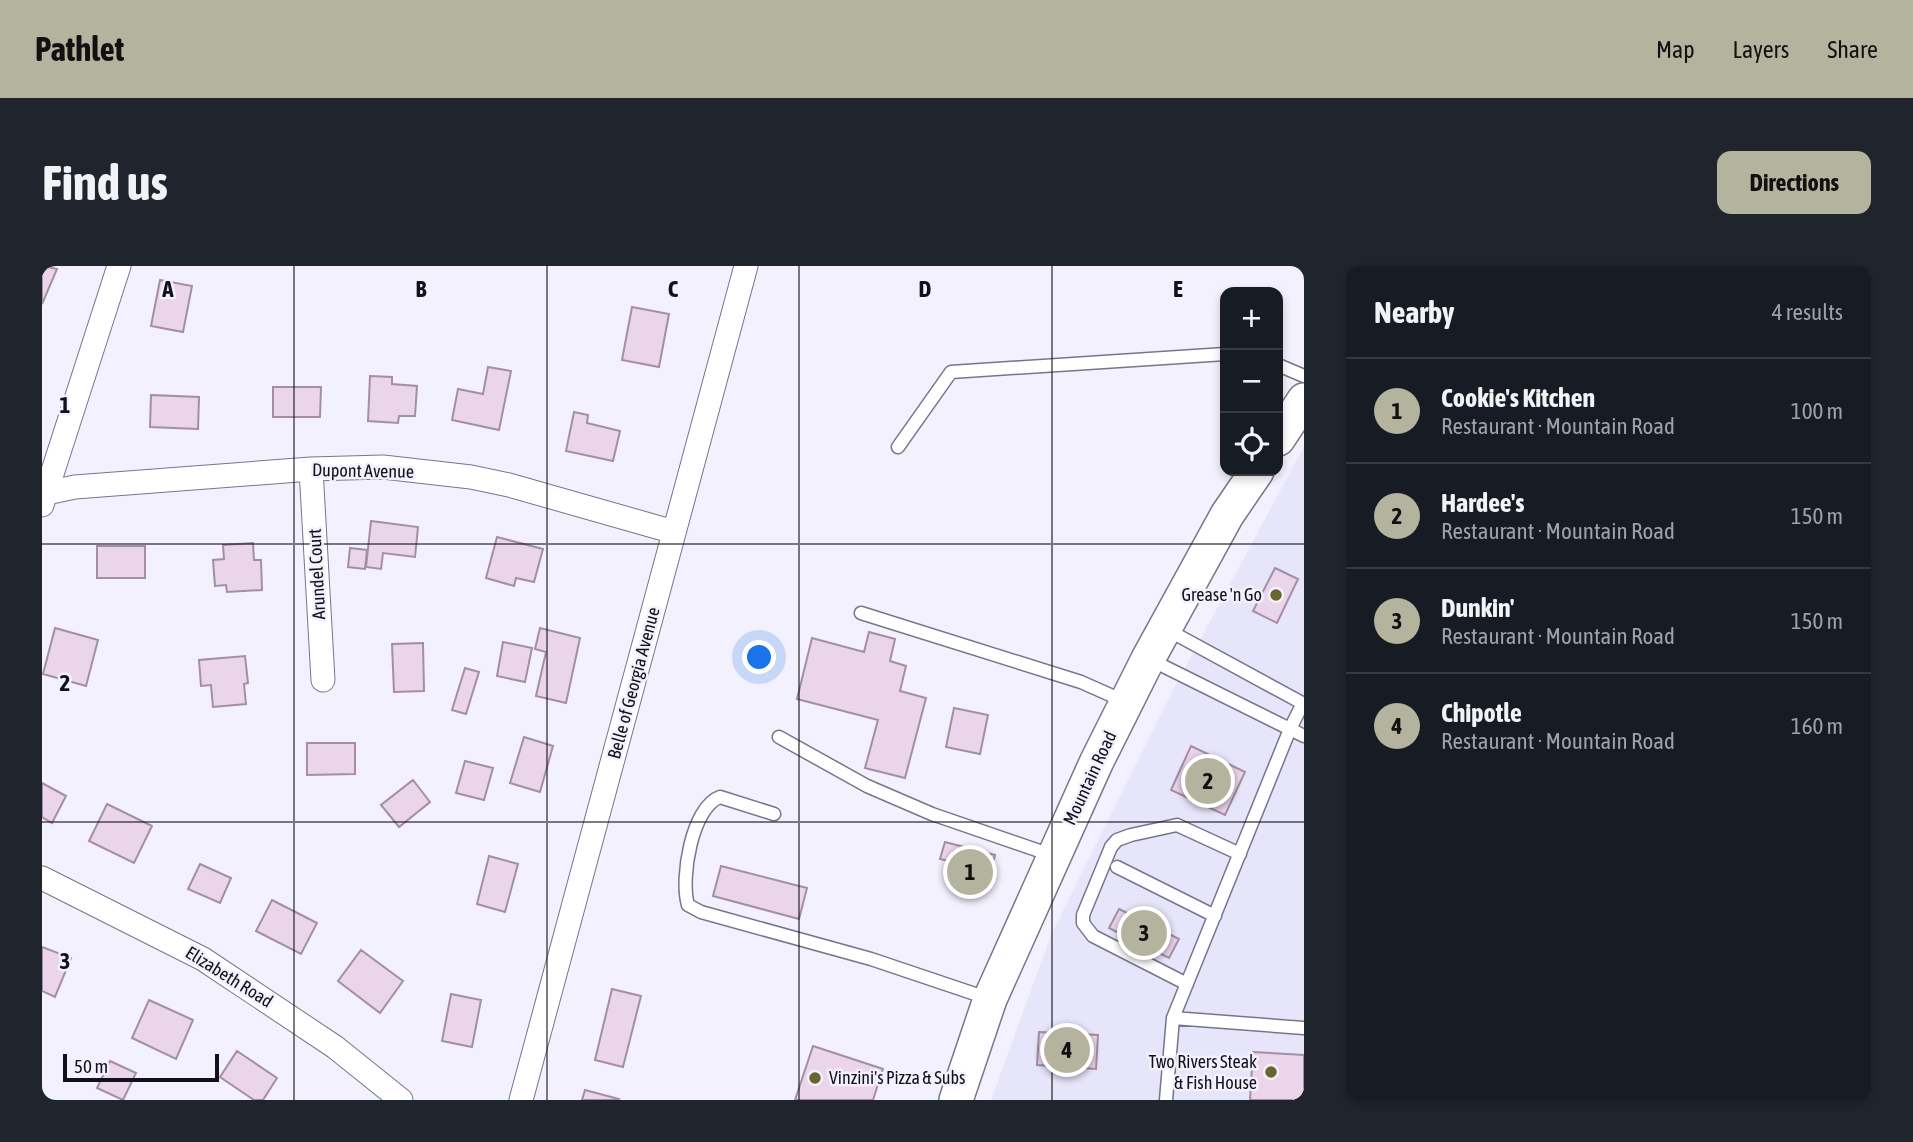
<!DOCTYPE html>
<meta charset="utf-8">
<style>
:root{--surface:#171b24;--page:#20242c;--text:#f1f3f6;--muted:#9ea1a6;--line:#363941;--accent:#b4b39d}
body{margin:0;font-family:"Asap Condensed",sans-serif;background:var(--page);color:var(--text)}
.controls{position:absolute;right:21px;top:21px;display:grid;overflow:hidden;border-radius:14px;box-shadow:0 4px 10px #0003}
.controls button{width:63px;height:63px;display:grid;place-items:center;padding:0;border:0;border-bottom:2px solid var(--line);background:var(--surface);color:var(--text);font:35px sans-serif}
.scale{position:absolute;left:21px;bottom:18px;width:156px;box-sizing:border-box;padding-left:7px;border:4px solid #12111a;border-top:0;font-size:19px;line-height:24px;white-space:nowrap;color:#12111a;-webkit-text-stroke:5px #f2f1fd;paint-order:stroke}
.you{position:absolute;left:718px;top:392px;width:24px;height:24px;margin:-18px;border:5px solid #fff;border-radius:50%;background:#1a73e8;box-shadow:0 0 0 10px #1a73e833}
.badge{display:grid;place-items:center;width:46px;height:46px;border-radius:50%;background:var(--accent);color:#111;font-size:23px;font-weight:700}
.pin{position:absolute;translate:-50% -50%;border:4px solid #fff;box-shadow:0 2px 7px #0006}
.list{margin:0;padding:0;list-style:none}
h2{display:flex;justify-content:space-between;align-items:center;height:91px;margin:0;padding:0 28px;font-size:30px}
h2 small{font-size:23px;font-weight:400;color:var(--muted)}
.list li{display:grid;grid-template-columns:46px 1fr auto;gap:21px;align-items:center;box-sizing:border-box;height:105px;padding:0 28px;border-top:2px solid var(--line)}
.list b{display:block;font-size:26px;white-space:nowrap}
.list p{margin:0;font-size:23px;white-space:nowrap;color:var(--muted)}
.list em{font-size:23px;font-style:normal;color:var(--muted)}
.icon{flex:none;width:38px;height:38px;fill:none;stroke:currentColor;stroke-width:2;stroke-linecap:round;stroke-linejoin:round}
.map{position:relative;flex:none;width:1262px;height:834px;overflow:hidden;border-radius:14px}
header{display:flex;align-items:center;gap:42px;box-sizing:border-box;height:98px;padding:0 35px;background:var(--accent);color:#111}
header strong{font-size:33px}
nav{display:flex;gap:38px;margin-inline-start:auto;font-size:24px}
.intro{display:flex;align-items:center;justify-content:space-between;box-sizing:border-box;height:168px;padding:0 42px}
h1{margin:0;font-size:49px}
.button{padding:18px 32px;border-radius:14px;background:var(--accent);color:#111;font-size:24px;font-weight:700}
main{display:flex;gap:42px;padding:0 42px}
aside{flex:1;background:var(--surface);border-radius:14px;box-shadow:0 4px 10px #0003}
.map>svg:first-child{display:block}
.built{fill:#e7e5fa}
.building{fill:#ebd5eb;stroke:#a38fa4;stroke-width:2}
.lines{fill:none;stroke-linecap:round;stroke-linejoin:round}
.lane-casing{stroke:#77758d;stroke-width:15}
.street-casing{stroke:#77758d;stroke-width:25}
.secondary-casing{stroke:#77758d;stroke-width:36}
.lane{stroke:#fff;stroke-width:12}
.street{stroke:#fff;stroke-width:23}
.secondary{stroke:#fff;stroke-width:33}
.grid{fill:none;stroke:#12111a;stroke-width:2;stroke-opacity:0.55}
.poi-dot{fill:#696431;stroke:#f2f1fd;stroke-width:2.5}
.labels{text-anchor:middle;stroke-width:5;stroke-linejoin:round;paint-order:stroke}
.street-label{font-size:18px;fill:#12111a;stroke:#f2f1fd}
.poi-label{font-size:18px;fill:#12111a;stroke:#f2f1fd;text-anchor:end}
.grid-label{font-size:23px;text-anchor:middle;font-weight:bold;fill:#12111a;stroke:#f2f1fd;stroke-width:5;stroke-linejoin:round;paint-order:stroke}
</style>
<header>
<strong>Pathlet</strong>
<nav><a>Map</a><a>Layers</a><a>Share</a></nav>
</header>
<div class="intro"><h1>Find us</h1><a class="button">Directions</a></div>
<main>
<div class="map">
<svg width="1262" height="834" viewBox="0 0 1262 834">
<rect width="100%" height="100%" fill="#f2f1fd"/>
<path class="built" d="M1262 180V834H949L1009 669 1128 430Z"/>
<path class="building" d="M0 0 15 3 0 38Z
M118 14 150 20 141 66 109 60Z
M590 41 627 48 617 101 580 94Z
M446 101 469 105 457 164 410 154 416 123 441 128Z
M328 110 350 111V118L375 120 373 150H357L356 157 326 155Z
M231 121H279L278 151H231Z
M109 129 157 131 156 163 108 161Z
M532 146 546 149 545 157 578 165 571 195 524 185Z
M329 255 376 261 373 291 341 287 339 303 324 301Z
M455 271 501 283 492 316 474 312 472 320 444 312Z
M211 277 212 294H219L220 324 185 326 184 319 173 320 171 294 182 293 181 279Z
M55 280H103V312H55Z
M308 282 325 284 323 303 306 301Z
M1233 302 1256 313 1235 357 1211 345Z
M13 362 56 374 44 420 1 408Z
M498 362 538 372 524 437 494 430 504 386 493 383Z
M827 366 853 373 848 395 864 400 858 425 884 432 863 512 823 502 836 454 755 433 770 372 822 386Z
M461 376 490 382 483 416 455 410Z
M381 377 382 425 352 426 350 378Z
M203 390 206 417 202 418 204 438 171 441 169 419 159 420 157 394Z
M423 402 437 406 424 448 410 444Z
M912 442 946 449 938 488 904 481Z
M482 471 511 480 498 526 468 517Z
M265 477H313V508L265 509Z
M1149 480 1203 506 1183 549 1129 524Z
M423 495 451 502 442 534 414 527Z
M371 514 388 536 357 561 339 539Z
M0 517 24 530 10 557 0 551Z
M65 538 110 560 92 597 47 575Z
M903 576 953 589 943 627 905 617 910 596 898 593Z
M447 590 476 598 463 646 435 638Z
M158 598 189 612 178 637 146 623Z
M679 600 765 622 757 653 671 630Z
M230 634 275 657 259 688 214 665Z
M1077 643 1137 673 1127 692 1067 662Z
M0 681 29 692 13 731 0 725Z
M319 684 361 715 338 747 296 715Z
M570 723 599 730 581 801 553 794Z
M409 728 439 734 430 781 400 775Z
M107 734 151 754 134 793 90 772Z
M997 766 1056 769 1054 803 995 799Z
M771 780 841 803 831 834H753Z
M195 785 235 812 221 834H212L178 811Z
M1211 786 1262 789V834H1208Z
M68 795 94 807 81 834 55 822Z
M543 824 577 833 576 834H540Z"/>
<g class="lines">
<g class="lane-casing">
<path id="lane" d="M1236 99 1262 110
M856 181 909 106 1183 88
M819 347 1039 416 1084 436
M1124 363 1262 438
M1107 393 1262 470
M737 471 825 520 890 548 1012 590
M732 548 678 531C650 541 638 612 646 639L659 646 829 693 948 733
M1075 601 1173 650
M1145 718 1051 670 1041 657V649L1069 581 1075 574 1089 569 1135 559 1198 588
M1131 752 1262 762
M1124 834 1131 752 1248 463 1261 437"/>
</g>
<g class="street-casing">
<path id="street" d="M269 203 281 414
M0 228 33 221 269 203 341 201 429 211 467 219 632 266
M0 239 77 0
M0 612 161 693 293 781 359 834
M479 834 704 0"/>
</g>
<g class="secondary-casing">
<path id="secondary" d="M1236 173 1262 134
M914 834 948 733 1054 497 1106 393 1185 249 1215 205"/>
</g>
<use href="#lane" class="lane"/>
<use href="#street" class="street"/>
<use href="#secondary" class="secondary"/>
</g>
<path class="grid" d="M252 0V834M505 0V834M757 0V834M1010 0V834M0 278H1262M0 556H1262"/>
<g class="poi-dot">
<circle cx="1234" cy="329" r="7"/>
<circle cx="1229" cy="806" r="7"/>
<circle cx="773" cy="812" r="7"/>
</g>
<g class="labels">
<g class="street-label">
<text transform="translate(321 205) rotate(1)" y="6">Dupont Avenue</text>
<text transform="translate(275 308) rotate(-93)" y="6">Arundel Court</text>
<text transform="translate(592 417) rotate(-75)" y="6">Belle of Georgia Avenue</text>
<text transform="translate(1048 512) rotate(-65)" y="6">Mountain Road</text>
<text transform="translate(187 711) rotate(32)" y="6">Elizabeth Road</text>
</g>
<g class="poi-label">
<text x="1220" y="335">Grease 'n Go</text>
<text x="1215" y="802">Two Rivers Steak<tspan x="1215" dy="21">&amp; Fish House</tspan></text>
<text x="787" y="818" text-anchor="start">Vinzini's Pizza &amp; Subs</text>
</g>
</g>
<g class="grid-label">
<text x="126" y="31">A</text>
<text x="379" y="31">B</text>
<text x="631" y="31">C</text>
<text x="883" y="31">D</text>
<text x="1136" y="31">E</text>
<text x="23" y="147">1</text>
<text x="23" y="425">2</text>
<text x="23" y="703">3</text>
</g>
</svg>
<div class="controls">
<button>+</button>
<button>−</button>
<button><svg class="icon" aria-label="locate" viewBox="0 0 24 24"><circle cx="12" cy="12" r="6"/><path d="M12 2v4M12 18v4M2 12h4M18 12h4"/></svg></button>
</div>
<div class="scale">50 m</div>
<div class="you"></div>
<div class="pin badge" style="left:928px;top:606px">1</div>
<div class="pin badge" style="left:1166px;top:515px">2</div>
<div class="pin badge" style="left:1102px;top:667px">3</div>
<div class="pin badge" style="left:1025px;top:784px">4</div>
</div>
<aside>
<h2>Nearby<small>4 results</small></h2>
<ul class="list">
<li><span class="badge">1</span><div><b>Cookie's Kitchen</b><p>Restaurant · Mountain Road</p></div><em>100 m</em></li>
<li><span class="badge">2</span><div><b>Hardee's</b><p>Restaurant · Mountain Road</p></div><em>150 m</em></li>
<li><span class="badge">3</span><div><b>Dunkin'</b><p>Restaurant · Mountain Road</p></div><em>150 m</em></li>
<li><span class="badge">4</span><div><b>Chipotle</b><p>Restaurant · Mountain Road</p></div><em>160 m</em></li>
</ul>
</aside>
</main>
